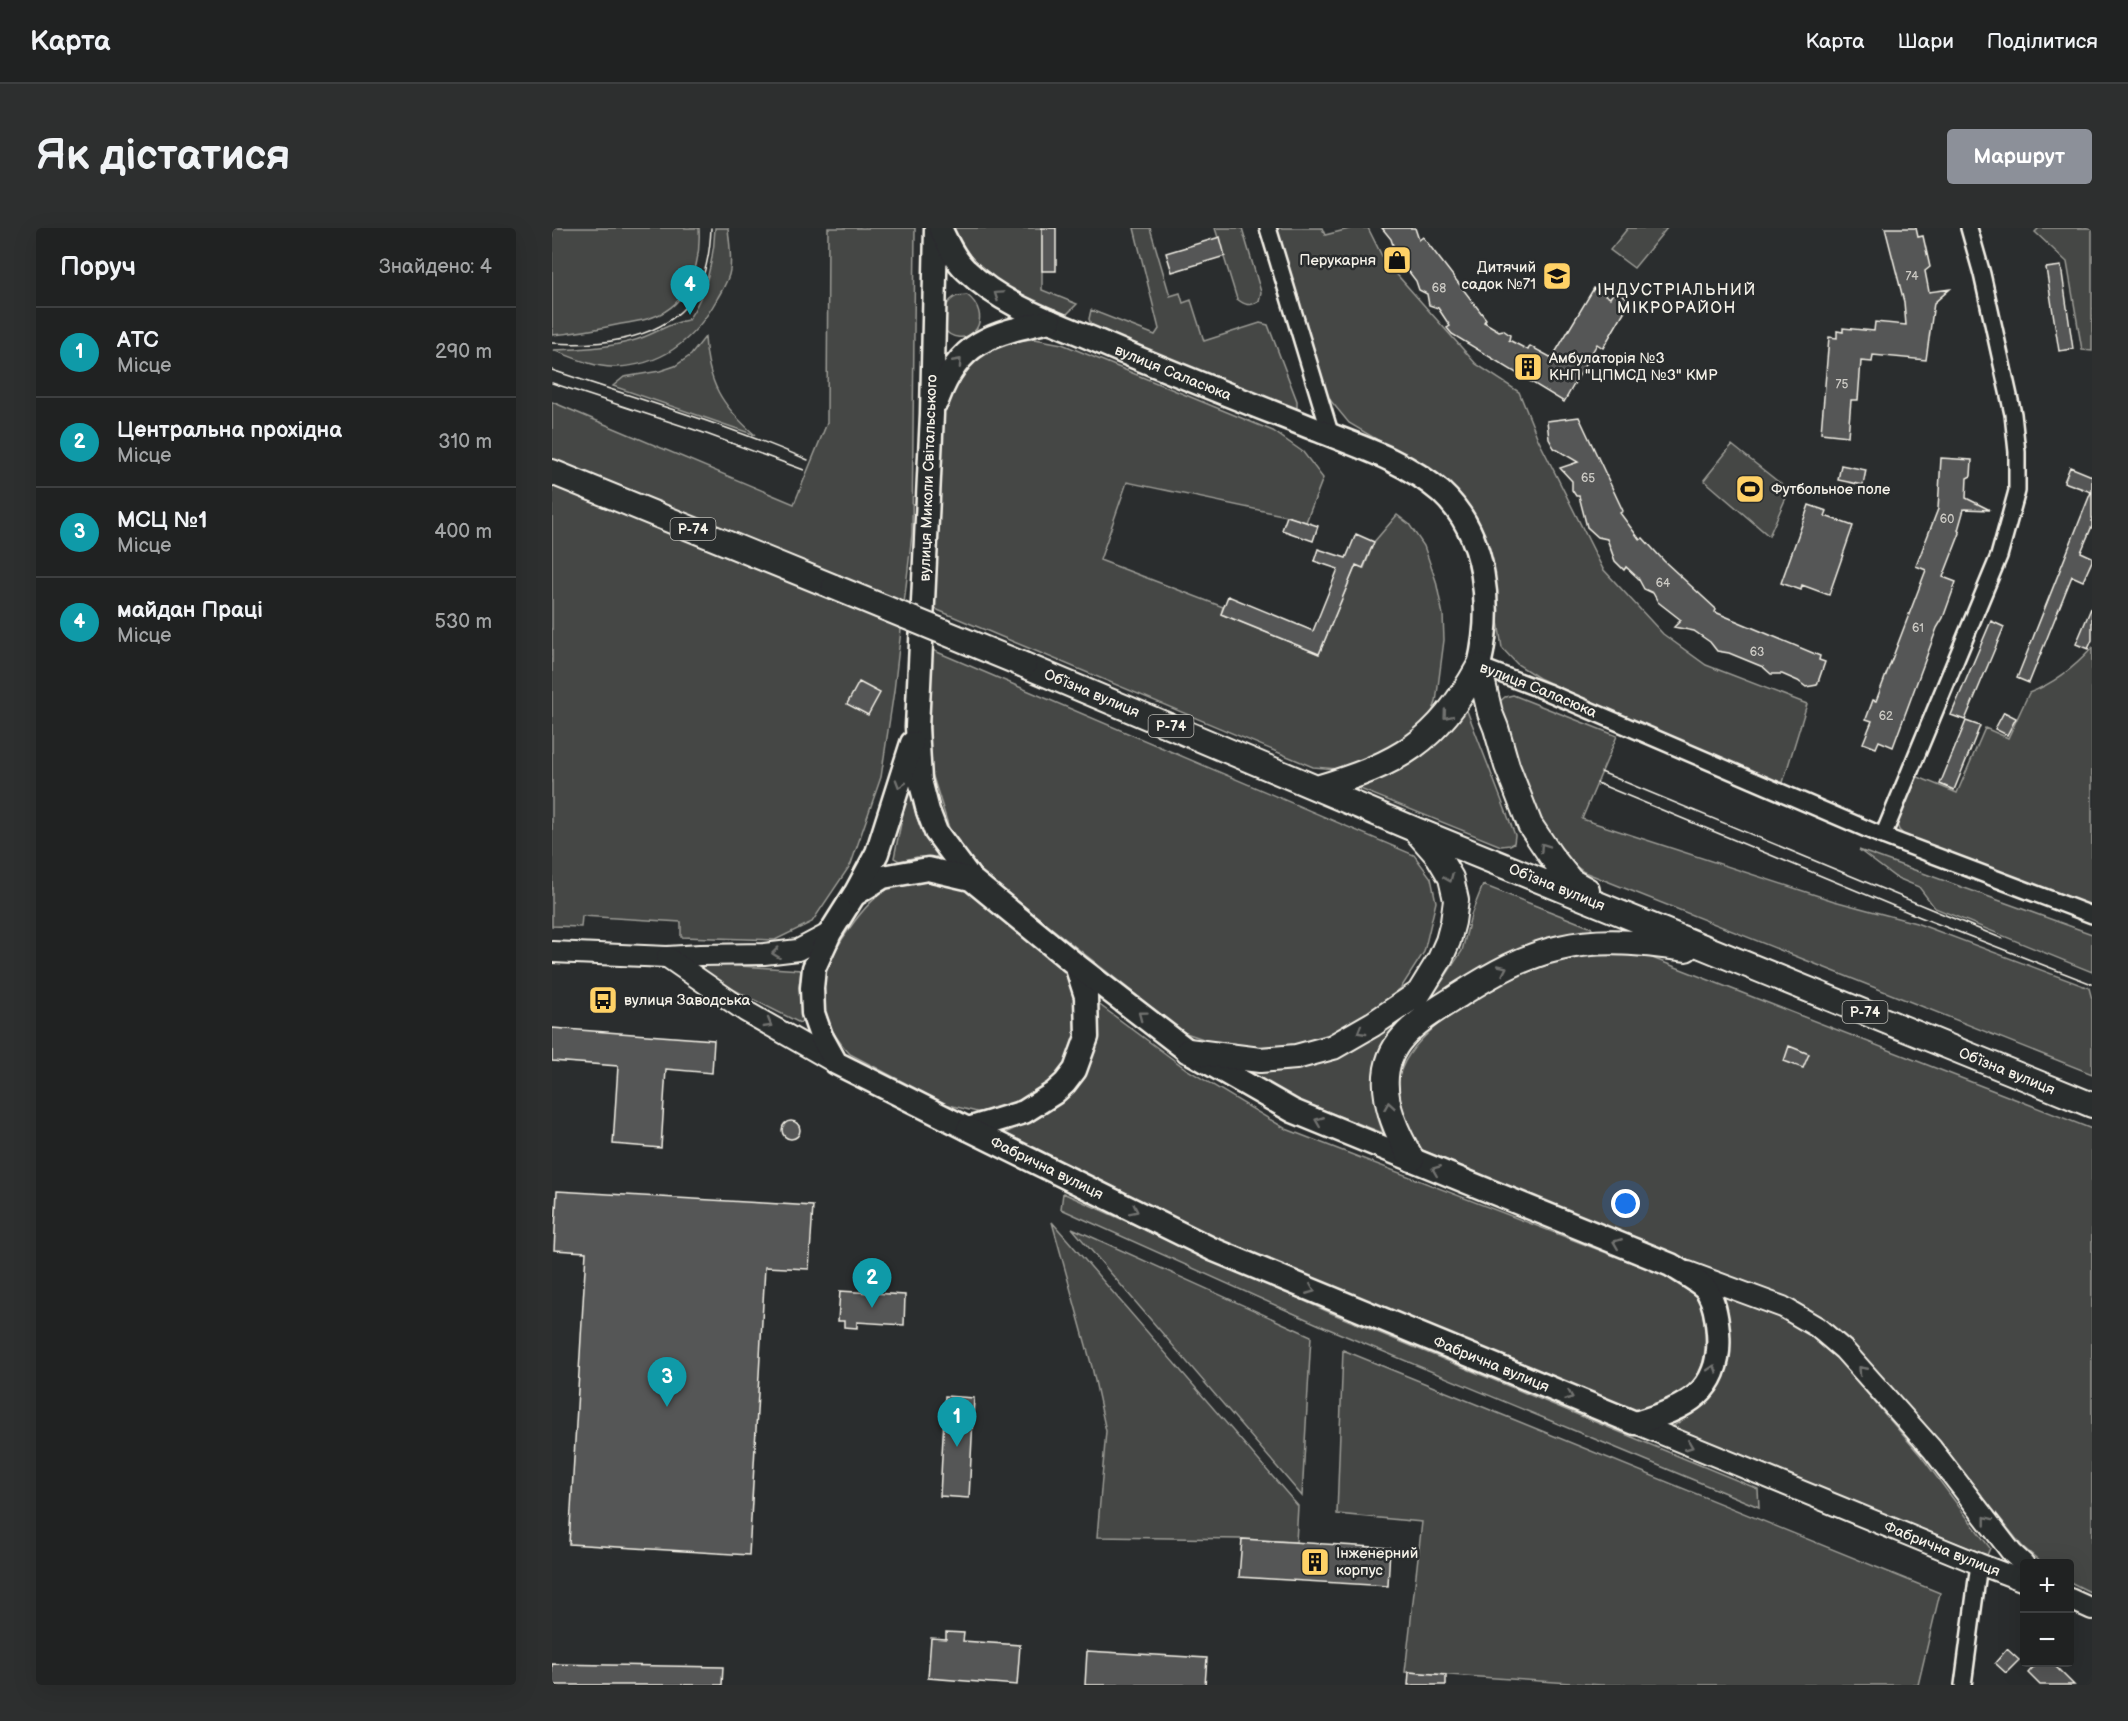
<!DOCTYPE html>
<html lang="uk">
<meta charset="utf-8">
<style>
:root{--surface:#202222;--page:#2d2f2f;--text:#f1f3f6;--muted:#a2a4a5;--line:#3d3f40;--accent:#8c9099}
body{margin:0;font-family:"Balsamiq Sans",sans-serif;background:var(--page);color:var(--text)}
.controls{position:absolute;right:18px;bottom:18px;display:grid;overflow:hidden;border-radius:6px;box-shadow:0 6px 24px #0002}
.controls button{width:54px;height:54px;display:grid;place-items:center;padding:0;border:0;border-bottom:2px solid var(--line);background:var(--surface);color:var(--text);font:30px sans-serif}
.you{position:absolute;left:1074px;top:976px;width:21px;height:21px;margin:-15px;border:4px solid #fff;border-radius:50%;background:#1a73e8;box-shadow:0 0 0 9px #1a73e833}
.badge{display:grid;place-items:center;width:39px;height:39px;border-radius:50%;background:var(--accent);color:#fff;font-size:20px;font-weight:700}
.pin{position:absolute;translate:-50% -50px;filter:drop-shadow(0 2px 3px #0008)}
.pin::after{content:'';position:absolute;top:32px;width:21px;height:18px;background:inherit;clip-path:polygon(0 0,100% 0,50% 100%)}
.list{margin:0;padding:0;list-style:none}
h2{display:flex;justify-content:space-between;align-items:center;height:78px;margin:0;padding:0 24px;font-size:26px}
h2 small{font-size:20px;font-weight:400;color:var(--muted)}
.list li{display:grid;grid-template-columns:39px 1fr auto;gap:18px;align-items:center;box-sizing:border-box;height:90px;padding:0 24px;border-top:2px solid var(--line)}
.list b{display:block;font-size:22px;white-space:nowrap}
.list p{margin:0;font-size:20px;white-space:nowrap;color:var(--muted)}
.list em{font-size:20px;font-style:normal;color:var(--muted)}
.map{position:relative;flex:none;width:1540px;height:1457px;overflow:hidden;border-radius:6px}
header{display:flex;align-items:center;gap:36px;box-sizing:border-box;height:84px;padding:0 30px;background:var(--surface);border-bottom:2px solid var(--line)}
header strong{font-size:28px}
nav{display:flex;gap:33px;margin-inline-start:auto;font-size:21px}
.intro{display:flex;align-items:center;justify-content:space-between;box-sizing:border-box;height:144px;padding:0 36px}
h1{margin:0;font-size:42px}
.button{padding:15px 27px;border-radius:6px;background:var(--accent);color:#fff;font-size:21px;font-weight:700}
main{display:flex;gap:36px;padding:0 36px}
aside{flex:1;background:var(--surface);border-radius:6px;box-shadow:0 6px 24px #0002}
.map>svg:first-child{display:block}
.green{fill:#444645;stroke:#9c9c96;stroke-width:1.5}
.building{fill:#555756;stroke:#f4f1e8;stroke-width:1.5}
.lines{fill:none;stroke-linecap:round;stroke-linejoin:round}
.minor-casing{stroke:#f4f1e8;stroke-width:20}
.tertiary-casing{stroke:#f4f1e8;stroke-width:24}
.secondary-casing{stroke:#f4f1e8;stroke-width:27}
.primary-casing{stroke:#f4f1e8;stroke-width:28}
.minor{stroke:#2a2d2e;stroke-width:15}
.tertiary{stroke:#2a2d2e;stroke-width:20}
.secondary{stroke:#2a2d2e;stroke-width:22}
.primary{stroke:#2a2d2e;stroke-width:24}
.tram{stroke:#f4f1e8;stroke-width:1.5}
.primary-bridge-casing{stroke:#f4f1e8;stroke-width:28;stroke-linecap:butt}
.primary-bridge{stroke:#2a2d2e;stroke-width:24}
.oneway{stroke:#71726f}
.labels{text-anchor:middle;stroke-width:5;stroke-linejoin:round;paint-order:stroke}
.number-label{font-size:12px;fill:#cccac4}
.shield{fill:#2a2d2e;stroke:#b7b6b0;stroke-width:1.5}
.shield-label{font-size:14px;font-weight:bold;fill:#f4f1e8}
.poi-label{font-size:15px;fill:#f4f1e8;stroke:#2a2d2e;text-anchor:start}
.street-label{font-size:15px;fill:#f4f1e8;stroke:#2a2d2e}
.neighbourhood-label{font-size:16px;letter-spacing:1.5px;fill:#f4f1e8;stroke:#2a2d2e}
</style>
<header>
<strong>Карта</strong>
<nav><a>Карта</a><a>Шари</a><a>Поділитися</a></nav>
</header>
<div class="intro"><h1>Як дістатися</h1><a class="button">Маршрут</a></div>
<main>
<aside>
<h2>Поруч<small>Знайдено: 4</small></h2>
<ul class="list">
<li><span class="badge" style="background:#0f9aa8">1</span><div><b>АТС</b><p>Місце</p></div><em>290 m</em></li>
<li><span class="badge" style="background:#0f9aa8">2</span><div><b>Центральна прохідна</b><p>Місце</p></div><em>310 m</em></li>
<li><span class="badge" style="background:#0f9aa8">3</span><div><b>МСЦ №1</b><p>Місце</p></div><em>400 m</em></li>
<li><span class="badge" style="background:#0f9aa8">4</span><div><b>майдан Праці</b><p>Місце</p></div><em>530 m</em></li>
</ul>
</aside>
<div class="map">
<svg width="1540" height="1457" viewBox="0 0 1540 1457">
<rect width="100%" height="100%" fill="#2a2d2e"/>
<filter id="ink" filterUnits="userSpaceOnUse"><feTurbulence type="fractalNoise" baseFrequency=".0167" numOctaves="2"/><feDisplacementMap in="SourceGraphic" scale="12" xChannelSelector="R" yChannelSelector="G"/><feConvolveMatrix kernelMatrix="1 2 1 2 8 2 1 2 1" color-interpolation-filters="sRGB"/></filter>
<g filter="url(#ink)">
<path class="green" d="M0 0H147C149 36 138 76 101 89 91 93 80 94 69 96 46 101 24 105 0 107Z
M163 0H176C177 13 180 29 178 42 177 52 170 62 165 71 143 111 110 138 63 139 43 140 20 129 1 122 27 121 54 120 80 113 101 108 115 95 136 92 154 66 162 31 163 0Z
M276 0H363L360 306 342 463 329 549 299 636 260 694 223 712 129 709V694L30 688 29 699 0 698V174L242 276 275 195Z
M398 0H490V62L525 76 513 88 445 59 409 21Z
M582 0H598L618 68 628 65 631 75 639 72 652 113 708 95 716 97 745 173V179L743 182 540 100 537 91 539 82 603 107 607 101Z
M663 0H690L709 64 707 73C697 79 693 77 685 71Z
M720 0H770L773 7 801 0H816L832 32 924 136 967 164 986 211 1051 341 1111 406 1154 437 1255 476 1229 561 987 450 965 436 950 420 938 340 878 243 797 195 774 167Z
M1076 0H1115L1082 40 1058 22Z
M1487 0H1540V123L1530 122 1515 34 1483 4Z
M415 67C426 75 433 91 422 104 415 112 398 111 393 101 387 90 394 72 405 68 408 67 411 68 415 67Z
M153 109C156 155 169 177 203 207L61 158 72 149 108 143 123 138 139 127Z
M483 111 510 116 721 203 751 224 771 250 754 294 735 288 575 254 548 332 671 379 669 386 767 426 804 337 812 340 822 314 845 287 857 296 872 318 884 353 891 387 892 412 884 474 878 490 866 504 816 532 786 541 761 539 376 378 389 190C410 139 423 114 483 111Z
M1180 217 1229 256 1236 265 1217 308 1152 252Z
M1540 420V678L1353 608 1347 602 1344 594 1359 546 1405 565 1433 500 1456 510 1477 465C1500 456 1523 439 1540 420Z
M378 421 862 627 879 650 884 674 872 724 849 760 815 786 778 808 743 820 707 822 666 816 631 804 430 645 397 600 378 539Z
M961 467 1065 508 1030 591 1282 673 1364 695 1537 760 1540 771V846L1032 644 1018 634 980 581 946 475 953 469Z
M912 475 963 607 962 615 958 617 949 618 808 561 806 558C851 542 892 520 912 475Z
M355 565H359C362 580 365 594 372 607 376 614 383 619 386 627L383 630 365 629 347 633 342 630Z
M1307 622 1540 706V744L1383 680 1367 659 1343 649Z
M378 651 393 654 413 662 512 742 523 769 525 791 519 827 502 853 471 874 446 883 425 884 393 876 298 826C277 804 262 773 273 742 277 731 285 721 291 710 302 693 316 673 334 662 346 655 364 653 378 651Z
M931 657 1040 700 1037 706 876 775 910 723 919 687Z
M1044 725 1090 726 1540 901V1365L1518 1354V1336L1490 1335 1470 1318 1389 1216 1301 1117 1232 1072 870 922C820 858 852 818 909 779 921 771 934 760 947 753 961 746 997 733 1012 729 1022 727 1033 727 1044 725Z
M140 735 249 742 247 759 252 790 248 795 139 740Z
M545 775 634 841 734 901 1109 1046C1118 1052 1138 1061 1144 1069 1151 1079 1152 1092 1153 1104 1157 1158 1126 1174 1079 1184L667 1011 451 906C465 899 480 894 493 886 534 862 549 821 545 775Z
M838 798H847L823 855 826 890 831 905 740 870 678 838Z
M511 965 779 1085 1206 1261 1207 1279 772 1099 509 981Z
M500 994 746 1278 744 1314 690 1311 545 1309 554 1203 540 1139Z
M520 1000 759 1108 750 1268Z
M1168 1067 1227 1088 1259 1106 1283 1128 1369 1228 1438 1320 1435 1327 1117 1201 1141 1185 1157 1167Z
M791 1122 1388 1365 1366 1457H1049L853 1444 870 1294 785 1286Z"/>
<path class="building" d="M490 0H504V43H490Z
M830 0H863L867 12 871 9 934 91 932 94 947 103 951 102 958 107 957 112 976 122 978 118 1000 130 1042 60 1058 70 1063 62 1079 72 1051 120 1045 116 1012 174 900 106 895 100 898 98 886 80 877 77 875 66 867 62 864 53 851 36 848 39 839 11Z
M1333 0H1364L1366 9 1371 8 1378 39 1373 43 1377 64 1398 61 1382 75 1374 132 1321 127 1320 134 1309 133 1306 172H1299L1296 208 1269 205 1277 109 1285 110V103L1291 104V100L1322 103 1323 94 1354 97 1352 74Z
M668 9 673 28 620 44 614 25Z
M1509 38 1521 121 1507 123 1494 40Z
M1027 189 1071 283 1068 285 1088 312 1091 310 1112 333 1164 381 1163 384 1268 428 1267 432 1273 434 1265 457 1254 459 1246 453 1230 446H1219L1211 439 1177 425 1165 423 1158 414 1142 403 1122 399 1129 392 1106 374 1101 365 1092 361 1086 350 1074 339 1072 342 1063 333 1055 311 1046 309 1035 299 1027 268H1024L1020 262V253L1008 240 1026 234 1002 220 997 211 995 193Z
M1389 230 1420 232 1419 248 1415 250 1414 270 1438 282 1412 281 1406 302 1408 305 1391 349 1404 354 1391 390 1385 400 1341 519 1327 513 1324 520 1311 515 1320 493 1314 491 1321 472 1324 473 1374 342 1364 338 1386 281Z
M1289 237 1314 242 1311 257 1286 252Z
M1518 239 1540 248V298L1529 324 1540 329V333L1531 353 1520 348 1477 455 1465 450 1539 264 1512 254Z
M1257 277 1275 283 1273 288 1301 298 1277 367 1250 357 1249 362 1229 355Z
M735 288 766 298 761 313 730 302Z
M804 306 822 314 811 340 804 337 767 426 669 386 676 368 761 403 786 341 762 333 766 321 794 330Z
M1540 378V412L1536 421 1524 416Z
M1439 393 1452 399 1413 492 1399 487Z
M307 454 328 465 316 487 295 476Z
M1452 484 1464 490 1455 507 1443 501Z
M1414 493 1428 498 1402 562 1388 556Z
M0 800 162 812 160 845 114 841 109 920 61 916 66 838 0 833Z
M1237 818 1257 826 1251 840 1232 833Z
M230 902a9 9 0 1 1 18 0a9 9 0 1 1-18 0Z
M5 963 261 978 257 1041 213 1039 197 1327 17 1316 34 1024 2 1022Z
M288 1063 353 1067 352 1097 305 1094V1100L292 1099V1093H286Z
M393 1168 422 1170 417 1270 388 1268Z
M690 1311 838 1320 836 1358 687 1349Z
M394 1404 412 1405 411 1413 468 1417 465 1457 376 1450 379 1410 394 1411Z
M1455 1421 1467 1432 1454 1445 1443 1435Z
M535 1423 655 1430 653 1457H533Z
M1486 1434H1499L1522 1457H1488L1476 1445Z
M0 1436 171 1439 170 1457H0Z
M857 1444 894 1447V1457H856Z"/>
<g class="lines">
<g class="minor-casing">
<g id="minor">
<path d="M716 0 779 208"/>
<path id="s1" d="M927 438 995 464 1331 608 1540 687"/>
<path d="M1331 608 1447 328 1465 263V224L1461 186 1430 46 1417 0"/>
<path d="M1411 1457 1427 1336"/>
</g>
</g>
<g class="tertiary-casing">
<g id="tertiary">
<path d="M0 724 115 729 148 727 212 726 246 722 278 705"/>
<path d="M115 729 193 783 284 835"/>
<path d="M1136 1044 1231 1079 1265 1099 1292 1122 1380 1221 1460 1325 1472 1336"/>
<path id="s2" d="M1083 1195 1427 1336 1472 1353"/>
<path d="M1518 1371 1540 1381"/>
</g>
</g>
<g class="secondary-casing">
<g id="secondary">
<path d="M384 0 380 186 365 499 368 552 376 583 384 604 419 651"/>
<path id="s3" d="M388 0C395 14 402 31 414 42 449 76 496 92 541 111 616 144 692 173 768 203 809 219 855 234 889 264 935 306 941 380 927 438"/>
<path d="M385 173C408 112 439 106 498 93"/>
<path d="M376 641 419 651 524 737 534 768 535 809 523 842 513 855 502 865 472 884 416 901 284 835 269 808 261 785 260 760 262 740 278 705 302 667 331 649Z"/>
<path d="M303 666 325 625 360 515"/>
<path id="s4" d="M416 901 660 1021 1083 1195C1133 1181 1171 1164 1166 1104 1165 1091 1163 1076 1156 1064 1152 1056 1128 1043 1119 1037L741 883 636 823 524 737"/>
</g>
</g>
<g class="primary-casing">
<path id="primary" d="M0 244 282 359
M472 437 864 602 1540 877
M927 438 938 485 944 500 955 538 978 597 999 628 1019 653 1035 662
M765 560C848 535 884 515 927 438
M636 823 708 832 744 829 781 819 821 796 867 765 888 731 896 713 901 694 904 672 899 650 886 628 865 604
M860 931C839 896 818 845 851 809 867 791 889 779 909 766 940 746 972 728 1008 720 1049 710 1093 715 1134 721"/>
</g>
<use href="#minor" class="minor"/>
<use href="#tertiary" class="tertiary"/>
<use href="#secondary" class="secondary"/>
<use href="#primary" class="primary"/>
<path class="tram" d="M0 115C44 118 103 113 134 78 153 57 158 27 159 0
M0 142C86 171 173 196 256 232
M0 155 149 204 252 242
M1049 544 1451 711
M1045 555 1368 689 1540 756"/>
<g class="primary-bridge-casing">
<path id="primary-bridge" d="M282 359 472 437"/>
</g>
<use href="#primary-bridge" class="primary-bridge"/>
</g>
<defs><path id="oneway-chevron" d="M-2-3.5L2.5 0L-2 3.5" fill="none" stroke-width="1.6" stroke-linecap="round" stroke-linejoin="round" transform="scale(1.5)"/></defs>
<g class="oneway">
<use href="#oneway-chevron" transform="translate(446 67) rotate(-146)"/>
<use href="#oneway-chevron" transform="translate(406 134) rotate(-48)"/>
<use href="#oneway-chevron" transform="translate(895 487) rotate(130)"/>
<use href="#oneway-chevron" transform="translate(348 556) rotate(107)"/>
<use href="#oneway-chevron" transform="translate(992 619) rotate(-125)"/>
<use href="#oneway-chevron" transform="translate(897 650) rotate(67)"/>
<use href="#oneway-chevron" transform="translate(224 725) rotate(173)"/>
<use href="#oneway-chevron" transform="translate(951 741) rotate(-25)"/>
<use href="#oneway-chevron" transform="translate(590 787) rotate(-143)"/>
<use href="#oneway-chevron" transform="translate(216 796) rotate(30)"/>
<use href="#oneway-chevron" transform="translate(809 803) rotate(150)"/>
<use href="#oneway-chevron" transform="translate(837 878) rotate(-99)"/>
<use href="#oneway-chevron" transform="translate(767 893) rotate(-158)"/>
<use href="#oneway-chevron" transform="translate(884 942) rotate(-158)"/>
<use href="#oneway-chevron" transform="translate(582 982) rotate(26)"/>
<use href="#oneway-chevron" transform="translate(1065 1015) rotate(-158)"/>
<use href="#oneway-chevron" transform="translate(759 1062) rotate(22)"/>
<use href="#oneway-chevron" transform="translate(1161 1141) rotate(-72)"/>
<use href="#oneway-chevron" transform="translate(1310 1142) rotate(-132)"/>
<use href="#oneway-chevron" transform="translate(1017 1168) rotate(22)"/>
<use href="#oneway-chevron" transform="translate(1137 1218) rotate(22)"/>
<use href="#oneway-chevron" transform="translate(1435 1292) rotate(-128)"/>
</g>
</g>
<defs>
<g id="shop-square" transform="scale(1.5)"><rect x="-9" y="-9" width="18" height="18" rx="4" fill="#ffd166" stroke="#2a2d2e"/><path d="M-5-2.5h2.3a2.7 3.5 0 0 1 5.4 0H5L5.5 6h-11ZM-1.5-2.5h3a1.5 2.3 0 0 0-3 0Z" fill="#111"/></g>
<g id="school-square" transform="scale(1.5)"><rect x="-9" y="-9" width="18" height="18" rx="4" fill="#ffd166" stroke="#2a2d2e"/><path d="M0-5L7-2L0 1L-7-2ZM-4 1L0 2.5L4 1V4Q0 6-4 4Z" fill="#111"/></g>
<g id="building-square" transform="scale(1.5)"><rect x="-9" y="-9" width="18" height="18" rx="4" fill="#ffd166" stroke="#2a2d2e"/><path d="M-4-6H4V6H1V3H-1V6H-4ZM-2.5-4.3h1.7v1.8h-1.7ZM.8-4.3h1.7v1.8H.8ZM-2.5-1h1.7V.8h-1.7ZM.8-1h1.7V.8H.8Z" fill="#111"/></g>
<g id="stadium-square" transform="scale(1.5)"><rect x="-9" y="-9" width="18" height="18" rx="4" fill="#ffd166" stroke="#2a2d2e"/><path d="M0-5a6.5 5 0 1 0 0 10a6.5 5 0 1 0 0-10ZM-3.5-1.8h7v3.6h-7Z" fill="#111"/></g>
<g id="bus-square" transform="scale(1.5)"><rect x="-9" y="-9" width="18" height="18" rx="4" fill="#ffd166" stroke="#2a2d2e"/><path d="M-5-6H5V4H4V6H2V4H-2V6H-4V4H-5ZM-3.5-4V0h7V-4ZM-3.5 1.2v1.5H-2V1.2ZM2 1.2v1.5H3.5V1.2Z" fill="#111"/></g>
</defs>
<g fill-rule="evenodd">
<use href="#shop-square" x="845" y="32"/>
<use href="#school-square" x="1005" y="48"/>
<use href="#building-square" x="976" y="139"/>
<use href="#stadium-square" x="1198" y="261"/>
<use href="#bus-square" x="51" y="772"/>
<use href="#building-square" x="763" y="1334"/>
</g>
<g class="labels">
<g class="number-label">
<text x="1360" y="52">74</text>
<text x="887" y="64">68</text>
<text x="1290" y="160">75</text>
<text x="1036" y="254">65</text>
<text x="1395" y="295">60</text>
<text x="1111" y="359">64</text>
<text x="1366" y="404">61</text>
<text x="1205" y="428">63</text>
<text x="1334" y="492">62</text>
</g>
<g class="shield">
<rect x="118.5" y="290" width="45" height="22" rx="4.5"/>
<rect x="596.5" y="487" width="45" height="22" rx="4.5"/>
<rect x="1290.5" y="773" width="45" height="22" rx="4.5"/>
</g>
<g class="shield-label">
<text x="141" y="306">Р-74</text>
<text x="619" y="503">Р-74</text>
<text x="1313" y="789">Р-74</text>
</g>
<g class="poi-label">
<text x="824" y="37" text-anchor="end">Перукарня</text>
<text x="984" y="44" text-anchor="end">Дитячий<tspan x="984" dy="17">садок №71</tspan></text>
<text x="997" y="135">Амбулаторія №3<tspan x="997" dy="17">КНП "ЦПМСД №3" КМР</tspan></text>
<text x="1219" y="266">Футбольное поле</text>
<text x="72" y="777">вулиця Заводська</text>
<text x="784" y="1330">Інженерний<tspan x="784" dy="17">корпус</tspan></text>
</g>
<g class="street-label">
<text dy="5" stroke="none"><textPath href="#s3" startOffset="282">вулиця Саласюка</textPath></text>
<text transform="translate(376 250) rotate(-88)" y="5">вулиця Миколи Світальського</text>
<text dy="5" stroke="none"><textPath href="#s1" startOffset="64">вулиця Саласюка</textPath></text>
<text transform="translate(540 465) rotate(23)" y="5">Обʼїзна вулиця</text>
<text transform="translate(1005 659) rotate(22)" y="5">Обʼїзна вулиця</text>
<text transform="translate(1455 843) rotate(22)" y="5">Обʼїзна вулиця</text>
<text dy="5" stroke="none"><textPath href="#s4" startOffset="88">Фабрична вулиця</textPath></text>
<text dy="5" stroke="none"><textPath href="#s4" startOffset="574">Фабрична вулиця</textPath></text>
<text dy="5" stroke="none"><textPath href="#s2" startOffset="332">Фабрична вулиця</textPath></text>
</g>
<g class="neighbourhood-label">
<text x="1125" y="67">ІНДУСТРІАЛЬНИЙ<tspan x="1125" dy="18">МІКРОРАЙОН</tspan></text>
</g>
</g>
</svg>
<div class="controls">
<button>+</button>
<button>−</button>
</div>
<div class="you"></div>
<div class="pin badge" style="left:405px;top:1219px;background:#0f9aa8">1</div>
<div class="pin badge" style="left:320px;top:1080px;background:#0f9aa8">2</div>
<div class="pin badge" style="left:115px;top:1179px;background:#0f9aa8">3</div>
<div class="pin badge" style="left:138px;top:87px;background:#0f9aa8">4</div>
</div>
</main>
